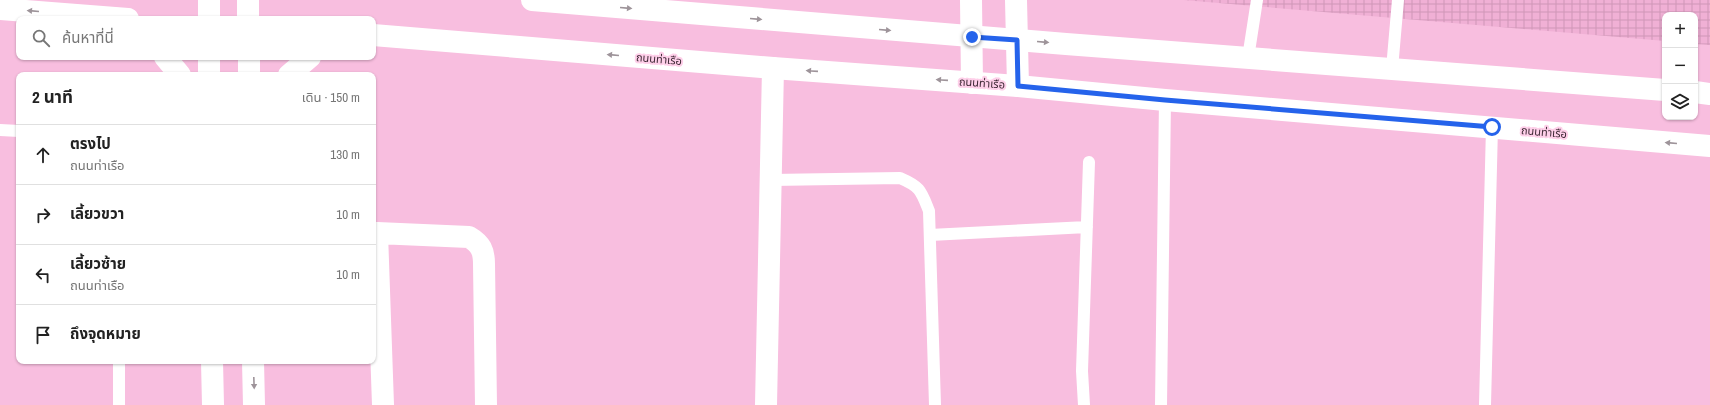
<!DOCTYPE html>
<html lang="th">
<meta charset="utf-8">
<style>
:root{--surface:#fff;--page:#f2f2f2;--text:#222;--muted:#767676;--line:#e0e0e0}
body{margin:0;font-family:"Archivo Narrow","Noto Sans Thai",sans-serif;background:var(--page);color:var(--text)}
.controls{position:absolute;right:12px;top:12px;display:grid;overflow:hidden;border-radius:8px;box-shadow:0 1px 3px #0004}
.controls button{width:36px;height:36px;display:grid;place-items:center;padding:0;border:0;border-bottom:1px solid var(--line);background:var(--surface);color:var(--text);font:20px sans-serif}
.stop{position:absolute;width:12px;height:12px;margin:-9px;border:3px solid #2563eb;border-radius:50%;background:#fff}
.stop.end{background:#2563eb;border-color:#fff;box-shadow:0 1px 4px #0008}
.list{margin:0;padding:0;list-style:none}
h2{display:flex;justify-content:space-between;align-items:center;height:52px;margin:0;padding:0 16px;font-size:17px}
h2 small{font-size:13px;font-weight:400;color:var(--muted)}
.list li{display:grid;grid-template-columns:26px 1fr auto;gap:12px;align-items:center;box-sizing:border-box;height:60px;padding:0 16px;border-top:1px solid var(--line)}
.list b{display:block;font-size:15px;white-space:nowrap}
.list p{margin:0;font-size:13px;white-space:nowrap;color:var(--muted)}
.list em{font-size:13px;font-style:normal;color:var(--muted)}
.icon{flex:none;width:22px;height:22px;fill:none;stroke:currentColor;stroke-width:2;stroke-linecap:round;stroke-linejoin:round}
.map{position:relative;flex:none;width:1710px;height:405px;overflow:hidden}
.search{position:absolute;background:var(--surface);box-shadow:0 1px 3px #0004;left:16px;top:16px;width:360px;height:44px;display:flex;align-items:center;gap:10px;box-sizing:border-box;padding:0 14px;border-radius:8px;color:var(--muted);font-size:15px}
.panel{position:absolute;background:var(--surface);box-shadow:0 1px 3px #0004;left:16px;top:72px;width:360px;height:292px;border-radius:8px}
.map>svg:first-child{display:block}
.industrial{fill:url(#industrial-grid)}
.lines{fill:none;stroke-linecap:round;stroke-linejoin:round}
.service{stroke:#fff;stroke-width:12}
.minor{stroke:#fff;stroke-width:22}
.tertiary{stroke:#fff;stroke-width:22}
.secondary{stroke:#fff;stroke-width:22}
.oneway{fill:#9e949a}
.route{stroke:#2563eb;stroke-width:5}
.labels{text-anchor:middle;stroke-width:4;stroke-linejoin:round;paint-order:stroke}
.street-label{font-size:11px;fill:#3e2835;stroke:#fecfe9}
</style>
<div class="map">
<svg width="1710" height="405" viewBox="0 0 1710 405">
<defs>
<pattern id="industrial-grid" width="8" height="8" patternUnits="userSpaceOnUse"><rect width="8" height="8" fill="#f0b0d5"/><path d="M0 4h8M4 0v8" fill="none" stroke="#cf97b7"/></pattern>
</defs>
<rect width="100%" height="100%" fill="#f8bedf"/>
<path class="industrial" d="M1183 0H1710V45L1695 44V15H1665V41Z"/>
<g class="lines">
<path class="service" d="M1248 58 1257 0
M1392 69 1398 0
M0 130 19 131
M771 180 900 178C921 187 921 191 929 211L935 405
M930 235 1087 227
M119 361V405
M1084 405 1082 371 1089 162
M1161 405 1165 100
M1485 405 1492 127"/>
<path class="minor" d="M971 0 972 83
M1016 0 1018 86
M383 405 377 233 469 237C481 244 484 251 484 264L486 405
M766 405 773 68"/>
<path class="tertiary" d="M532 0 1066 44 1665 90
M373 35 773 68 1018 86 1165 100 1710 146
M289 75 310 57
M1695 92 1710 94"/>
<path class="secondary" d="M248 0V19
M0 9 128 19
M209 19V0
M165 57 180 75
M209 57V75
M249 57V75
M212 361 213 405
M253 361 254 405"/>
</g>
<defs><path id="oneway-solid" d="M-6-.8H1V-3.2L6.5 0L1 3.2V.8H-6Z"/></defs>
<g class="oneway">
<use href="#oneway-solid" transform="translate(626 8) rotate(5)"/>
<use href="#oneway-solid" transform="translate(33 11) rotate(-175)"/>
<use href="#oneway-solid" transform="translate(756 19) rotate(5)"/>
<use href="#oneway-solid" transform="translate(885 30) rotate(5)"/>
<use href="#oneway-solid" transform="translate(1043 42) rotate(5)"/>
<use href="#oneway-solid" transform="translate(613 55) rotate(-175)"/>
<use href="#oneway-solid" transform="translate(812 71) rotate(-176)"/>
<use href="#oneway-solid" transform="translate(942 80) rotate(-176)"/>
<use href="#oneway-solid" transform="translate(1671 143) rotate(-175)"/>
<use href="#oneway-solid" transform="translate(254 383) rotate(88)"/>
</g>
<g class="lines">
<path class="route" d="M972 37 1017 40 1018 86 1165 100 1492 127"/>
</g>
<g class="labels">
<g class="street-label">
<text transform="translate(659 59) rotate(5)" y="4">ถนนท่าเรือ</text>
<text transform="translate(982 83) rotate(4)" y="4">ถนนท่าเรือ</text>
<text transform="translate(1544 132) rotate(5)" y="4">ถนนท่าเรือ</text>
</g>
</g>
</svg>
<div class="controls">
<button>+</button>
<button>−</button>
<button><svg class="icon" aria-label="layers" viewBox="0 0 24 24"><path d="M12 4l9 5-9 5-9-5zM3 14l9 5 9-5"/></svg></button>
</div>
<div class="stop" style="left:1492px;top:127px"></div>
<div class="stop end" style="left:972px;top:37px"></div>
<div class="search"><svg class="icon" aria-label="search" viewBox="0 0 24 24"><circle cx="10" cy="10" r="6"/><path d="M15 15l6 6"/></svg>ค้นหาที่นี่</div>
<section class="panel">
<h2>2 นาที<small>เดิน · 150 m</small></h2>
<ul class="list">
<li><svg class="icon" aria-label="ahead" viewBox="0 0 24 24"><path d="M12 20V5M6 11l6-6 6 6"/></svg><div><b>ตรงไป</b><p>ถนนท่าเรือ</p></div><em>130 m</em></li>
<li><svg class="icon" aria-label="right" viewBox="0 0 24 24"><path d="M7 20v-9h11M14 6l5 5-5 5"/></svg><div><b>เลี้ยวขวา</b></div><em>10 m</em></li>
<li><svg class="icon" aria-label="left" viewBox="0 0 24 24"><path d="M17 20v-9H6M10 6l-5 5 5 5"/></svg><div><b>เลี้ยวซ้าย</b><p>ถนนท่าเรือ</p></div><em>10 m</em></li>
<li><svg class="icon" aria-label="arrive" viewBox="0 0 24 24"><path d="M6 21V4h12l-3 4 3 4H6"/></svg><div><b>ถึงจุดหมาย</b></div></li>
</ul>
</section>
</div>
